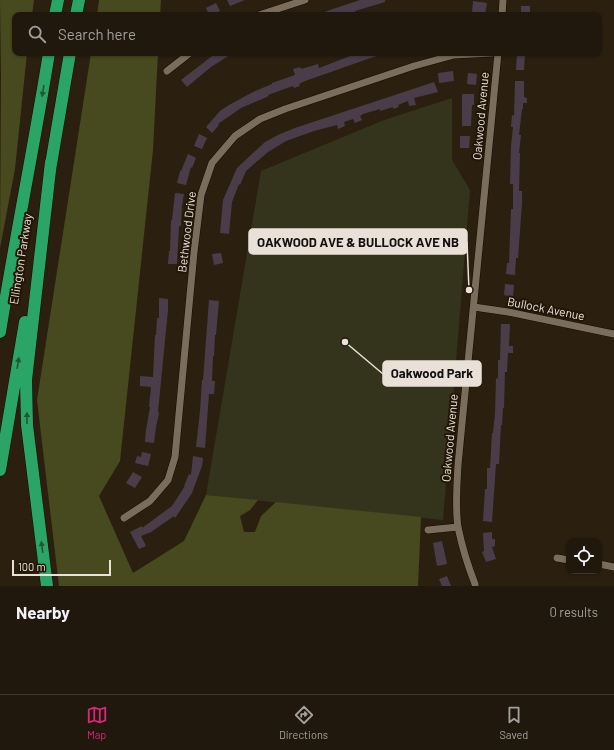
<!DOCTYPE html>
<style>
:root{--surface:#20180c;--page:#282115;--text:#f1f3f6;--muted:#a2a09d;--line:#3d372d;--accent:#db2777}
body{margin:0;font-family:Barlow,sans-serif;background:var(--page);color:var(--text)}
.controls{position:absolute;right:12px;bottom:12px;display:grid;overflow:hidden;border-radius:8px;box-shadow:0 1px 3px #0004}
.controls button{width:36px;height:36px;display:grid;place-items:center;padding:0;border:0;border-bottom:1px solid var(--line);background:var(--surface);color:var(--text);font:20px sans-serif}
.scale{position:absolute;left:12px;bottom:10px;width:99px;box-sizing:border-box;padding-left:4px;border:2px solid #e9e1d7;border-top:0;font-size:11px;line-height:14px;white-space:nowrap;color:#e9e1d7;-webkit-text-stroke:3px #211607;paint-order:stroke}
.list{margin:0;padding:0;list-style:none}
h2{display:flex;justify-content:space-between;align-items:center;height:52px;margin:0;padding:0 16px;font-size:17px}
h2 small{font-size:13px;font-weight:400;color:var(--muted)}
.icon{flex:none;width:22px;height:22px;fill:none;stroke:currentColor;stroke-width:2;stroke-linecap:round;stroke-linejoin:round}
.map{position:relative;flex:none;width:614px;height:586px;overflow:hidden}
.search{position:absolute;background:var(--surface);box-shadow:0 1px 3px #0004;left:12px;right:12px;top:12px;height:44px;display:flex;align-items:center;gap:10px;box-sizing:border-box;padding:0 14px;border-radius:8px;color:var(--muted);font-size:15px}
.sheet{height:108px;background:var(--surface)}
nav{display:flex;justify-content:space-around;align-items:center;box-sizing:border-box;height:56px;border-top:1px solid var(--line);background:var(--surface);font-size:11px;color:var(--muted)}
nav a{display:grid;justify-items:center;gap:2px}
nav .on{color:var(--accent)}
.map>svg:first-child{display:block}
.green{fill:#33341b}
.forest{fill:#47491e}
.building{fill:#4b3c4a}
.lines{fill:none;stroke-linecap:round;stroke-linejoin:round}
.minor-casing{stroke:#130900;stroke-width:8}
.motorway-casing{stroke:#130900;stroke-width:13}
.minor{stroke:#7a6d5b;stroke-width:7}
.motorway{stroke:#2aa566;stroke-width:12}
.oneway{fill:#255632}
.labels{text-anchor:middle;stroke-width:4;stroke-linejoin:round;paint-order:stroke}
.street-label{font-size:12px;fill:#e9e1d7;stroke:#211607}
.leader{fill:none;stroke:#e9e1d7;stroke-width:1.5}
.callout-dot{fill:#e9e1d7;stroke:#211607;stroke-width:1.5}
.callout{fill:#e9e1d7;stroke:#e9e1d7;stroke-width:1.5}
.callout-label{font-size:13px;text-anchor:middle;font-weight:bold;fill:#111}
</style>
<div class="map">
<svg width="614" height="586" viewBox="0 0 614 586">
<rect width="100%" height="100%" fill="#2b2010"/>
<path class="green" d="M452 98V160L470 190 443 520 206 495 261 171 384 120Z"/>
<path class="forest" d="M0 0H34L32 15H15V53H27L15 169 0 248 1 77Z
M99 0H161L160 15H97Z
M91 53H158L153 150 120 461 99 496 133 573 184 541 206 495 258 500 250 510 240 516 244 532H255L261 516 276 502 421 517 418 586H59L37 400Z"/>
<path class="building" d="M227 0H245L230 6Z
M360 0H385V2L355 11 356 15H320V14L330 10Z
M473 1 487 3 485 15 472 13Z
M216 3 220 11 209 15 206 8Z
M521 6H530V15H521Z
M216 53H233L211 67 187 87 181 80Z
M358 53 382 54 305 81 299 84 300 86 294 88 293 86 268 95 269 96 241 108 218 124 219 125 212 133 206 127 220 111 229 105 253 92 272 84V83L295 75 293 69 300 67 301 69 318 64 319 68Z
M517 53H525L524 70H516Z
M453 71 454 81 439 83 438 73Z
M468 73 477 74 476 85 467 84Z
M515 81H524V97L527 98V103H523V109H522L519 135H521L519 153H520L519 191H522V203L518 258H516L515 275 506 274 507 263H509L511 209H513V184H510L511 146 513 127H511L512 115 514 116Z
M434 82 438 92 414 98 416 105 409 106 408 101 398 105 399 107 393 109V107L380 111V109L363 114 360 116 362 120 355 123 353 119 344 122 345 126 338 129 337 125 314 131 286 141 268 152 246 171 240 185 239 184 232 202 229 234 220 233 223 200 237 168 265 142 280 134 295 128Z
M462 94H474V105H472L471 126H462Z
M199 134 207 138 202 149 194 146Z
M460 136H470L469 148H460Z
M188 154 196 158 192 168 191 167 186 185 177 183 180 171H181Z
M175 193 184 194 182 205 181 226H179L177 264H168L169 251H170L171 220H172Z
M221 253 223 263 214 265 212 254Z
M505 284 514 285 513 297 504 295Z
M159 298 168 299V310L158 412 159 413 156 427 154 443 145 442 146 430 150 407H149L151 387 140 386V376L153 377 155 335H156L157 318H159Z
M209 300 219 301 216 335H215L214 356H213L212 381H215L214 394H209L205 448 196 447 200 411 202 380H203Z
M501 324H510L509 346H513V353H508L507 372H505L504 408H503L502 425H501L499 464H496L492 522 483 521 485 489H487V468H490L492 433H493L495 414 496 378 498 379V360H500Z
M142 452 151 454 148 466 135 463 137 456 141 457Z
M193 456 203 458 202 466 192 493 175 518 174 516 151 532 141 536 146 546 139 549 130 532 142 526V528L172 506 185 486H184L189 474 191 475Z
M133 472 142 477 135 488 126 483Z
M492 532V539H495V546L492 547 496 559 486 562 482 552 484 551 483 533Z
M442 541 447 564 437 566 433 543Z
M447 576 451 586H442L439 579Z"/>
<g class="lines">
<g class="minor-casing">
<path id="minor" d="M259 15 305 0
M502 15 503 0
M167 71 190 53
M474 307 508 312 614 334
M124 518 150 501 168 480 175 457 194 252 201 195 212 163 235 136 260 119 285 109 414 66 454 55 492 53
M428 530 458 527
M557 558 569 560
M599 564 614 567
M475 584C468 566 462 547 458 527 455 507 457 485 458 465L498 53"/>
</g>
<g class="motorway-casing">
<path id="motorway" d="M55 15 58 0
M76 15 79 0
M50 170 70 53
M0 332C15 239 34 146 49 53
M0 470 25 322
M47 586 27 425 26 380 51 162"/>
</g>
<use href="#minor" class="minor"/>
<use href="#motorway" class="motorway"/>
</g>
<defs><path id="oneway-solid" d="M-6-.8H1V-3.2L6.5 0L1 3.2V.8H-6Z"/></defs>
<g class="oneway">
<use href="#oneway-solid" transform="translate(43 91) rotate(99)"/>
<use href="#oneway-solid" transform="translate(18 363) rotate(-81)"/>
<use href="#oneway-solid" transform="translate(27 418) rotate(-90)"/>
<use href="#oneway-solid" transform="translate(42 547) rotate(-98)"/>
</g>
<g class="labels">
<g class="street-label">
<text transform="translate(481 116) rotate(-85)" y="4">Oakwood Avenue</text>
<text transform="translate(187 232) rotate(-83)" y="4">Bethwood Drive</text>
<text transform="translate(21 259) rotate(-81)" y="4">Ellington Parkway</text>
<text transform="translate(546 309) rotate(11)" y="4">Bullock Avenue</text>
<text transform="translate(450 438) rotate(-85)" y="4">Oakwood Avenue</text>
</g>
</g>
<path class="leader" d="M469 290L467 242M345 342L383 374"/>
<g class="callout-dot">
<circle cx="469" cy="290" r="4"/>
<circle cx="345" cy="342" r="4"/>
</g>
<g class="callout">
<rect x="249" y="229" width="218" height="25" rx="4"/>
<rect x="383" y="361" width="98" height="25" rx="4"/>
</g>
<g class="callout-label">
<text x="358" y="247">OAKWOOD AVE &amp; BULLOCK AVE NB</text>
<text x="432" y="378">Oakwood Park</text>
</g>
</svg>
<div class="controls">
<button><svg class="icon" aria-label="locate" viewBox="0 0 24 24"><circle cx="12" cy="12" r="6"/><path d="M12 2v4M12 18v4M2 12h4M18 12h4"/></svg></button>
</div>
<div class="scale">100 m</div>
<div class="search"><svg class="icon" aria-label="search" viewBox="0 0 24 24"><circle cx="10" cy="10" r="6"/><path d="M15 15l6 6"/></svg>Search here</div>
</div>
<section class="sheet">
<h2>Nearby<small>0 results</small></h2>
<ul class="list">
</ul>
</section>
<nav>
<a class="on"><svg class="icon" aria-label="map" viewBox="0 0 24 24"><path d="M3 6l6-2 6 2 6-2v14l-6 2-6-2-6 2zM9 4v14M15 6v14"/></svg>Map</a>
<a><svg class="icon" aria-label="directions" viewBox="0 0 24 24"><path d="M12 3l9 9-9 9-9-9zM9 14v-3h6M13 9l2 2-2 2"/></svg>Directions</a>
<a><svg class="icon" aria-label="saved" viewBox="0 0 24 24"><path d="M7 4h10v16l-5-4-5 4z"/></svg>Saved</a>
</nav>
